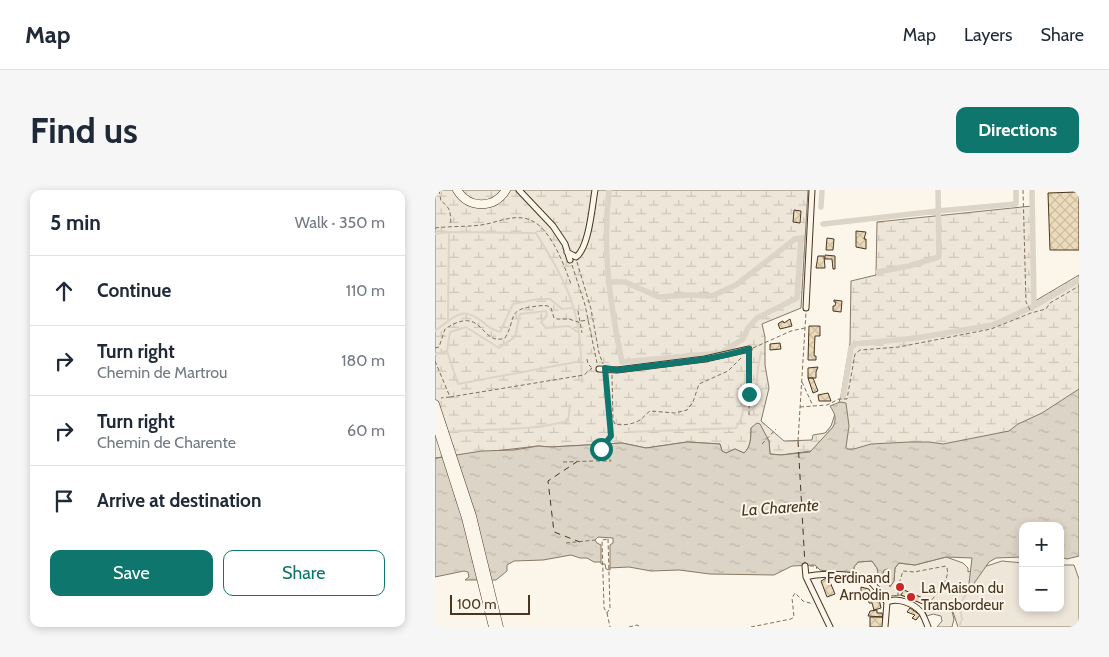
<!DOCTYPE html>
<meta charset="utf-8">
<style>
:root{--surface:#fff;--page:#f6f6f7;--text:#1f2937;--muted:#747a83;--line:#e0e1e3;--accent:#0f766e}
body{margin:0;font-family:Cabin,sans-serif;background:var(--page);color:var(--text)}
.controls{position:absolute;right:15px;bottom:15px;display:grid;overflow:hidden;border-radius:10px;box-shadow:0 2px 8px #0003}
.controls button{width:45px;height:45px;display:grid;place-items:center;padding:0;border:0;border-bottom:1px solid var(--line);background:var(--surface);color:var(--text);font:25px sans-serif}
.scale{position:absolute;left:15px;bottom:12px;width:80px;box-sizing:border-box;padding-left:5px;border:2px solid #4a3520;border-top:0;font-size:14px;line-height:18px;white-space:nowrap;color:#4a3520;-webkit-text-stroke:4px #fbf6e9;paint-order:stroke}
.stop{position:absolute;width:15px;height:15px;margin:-11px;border:4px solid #0f766e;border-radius:50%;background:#fff}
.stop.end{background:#0f766e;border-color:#fff;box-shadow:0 1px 5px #0008}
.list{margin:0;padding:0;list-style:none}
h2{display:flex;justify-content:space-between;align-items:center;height:65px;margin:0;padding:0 20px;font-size:21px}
h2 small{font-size:16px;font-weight:400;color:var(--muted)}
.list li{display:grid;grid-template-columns:32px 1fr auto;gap:15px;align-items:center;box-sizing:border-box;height:70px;padding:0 20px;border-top:1px solid var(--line)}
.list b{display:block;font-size:19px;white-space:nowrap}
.list p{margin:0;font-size:16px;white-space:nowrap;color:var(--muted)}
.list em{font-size:16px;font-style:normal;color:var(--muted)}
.actions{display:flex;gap:10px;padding:15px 20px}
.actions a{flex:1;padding:11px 0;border:1px solid var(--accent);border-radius:10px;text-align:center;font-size:18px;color:var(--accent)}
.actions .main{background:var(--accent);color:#fff}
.icon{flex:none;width:28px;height:28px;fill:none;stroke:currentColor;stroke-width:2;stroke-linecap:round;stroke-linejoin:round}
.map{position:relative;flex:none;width:644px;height:437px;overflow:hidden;border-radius:10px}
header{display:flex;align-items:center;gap:30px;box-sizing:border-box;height:70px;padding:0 25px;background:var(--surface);border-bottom:1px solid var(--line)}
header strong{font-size:24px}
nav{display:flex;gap:28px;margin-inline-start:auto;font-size:18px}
.intro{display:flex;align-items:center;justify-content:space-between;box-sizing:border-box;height:120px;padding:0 30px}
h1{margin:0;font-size:35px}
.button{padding:12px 22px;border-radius:10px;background:var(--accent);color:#fff;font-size:18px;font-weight:700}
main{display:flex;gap:30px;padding:0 30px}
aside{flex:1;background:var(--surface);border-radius:10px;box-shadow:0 2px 8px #0003}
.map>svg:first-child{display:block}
.green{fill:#ede6d9;stroke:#887966}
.wetland{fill:url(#wetland-marsh);stroke:#887966}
.parking{fill:#ede7d9;stroke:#887966}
.water{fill:url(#water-ripples);stroke:#887966}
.pier{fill:#fbf6e9;stroke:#887966}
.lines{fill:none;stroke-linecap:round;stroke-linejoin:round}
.stream{stroke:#dcd4c6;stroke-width:2}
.canal{stroke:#dcd4c6;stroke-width:5.5}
.ferry{stroke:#4a3520;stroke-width:1;stroke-dasharray:6 5;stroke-linecap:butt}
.building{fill:url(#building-cross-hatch);stroke:#4a3520}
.street-casing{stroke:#4a3520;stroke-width:7}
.primary-casing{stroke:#4a3520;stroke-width:9}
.path{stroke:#7f6f5c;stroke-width:1;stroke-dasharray:4 2.5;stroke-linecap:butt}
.street{stroke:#fbf6e9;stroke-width:5}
.primary{stroke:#fbf6e9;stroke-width:8}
.route{stroke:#0f766e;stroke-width:6}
.poi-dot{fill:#c62828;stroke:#fbf6e9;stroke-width:2}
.labels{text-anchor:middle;stroke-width:4;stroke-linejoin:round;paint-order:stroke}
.poi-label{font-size:15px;fill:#4a3520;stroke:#fbf6e9;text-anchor:end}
.water-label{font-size:16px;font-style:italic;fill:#4a3520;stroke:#fbf6e9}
</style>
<header>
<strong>Map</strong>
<nav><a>Map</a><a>Layers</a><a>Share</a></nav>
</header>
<div class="intro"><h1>Find us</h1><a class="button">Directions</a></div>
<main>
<aside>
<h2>5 min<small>Walk · 350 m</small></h2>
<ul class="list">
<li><svg class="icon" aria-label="ahead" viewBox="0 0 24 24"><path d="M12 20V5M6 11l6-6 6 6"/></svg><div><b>Continue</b></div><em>110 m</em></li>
<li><svg class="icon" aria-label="right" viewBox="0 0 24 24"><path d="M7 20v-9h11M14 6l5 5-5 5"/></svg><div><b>Turn right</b><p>Chemin de Martrou</p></div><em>180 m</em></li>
<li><svg class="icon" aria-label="right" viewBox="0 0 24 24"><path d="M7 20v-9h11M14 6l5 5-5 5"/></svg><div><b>Turn right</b><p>Chemin de Charente</p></div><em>60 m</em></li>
<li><svg class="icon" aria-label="arrive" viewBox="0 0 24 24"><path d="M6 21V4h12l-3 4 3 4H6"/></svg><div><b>Arrive at destination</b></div></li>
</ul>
<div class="actions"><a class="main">Save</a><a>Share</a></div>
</aside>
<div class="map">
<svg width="644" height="437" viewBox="0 0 644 437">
<defs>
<pattern id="wetland-marsh" width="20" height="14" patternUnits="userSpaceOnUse" patternTransform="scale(1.25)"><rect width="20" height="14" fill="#ede6d9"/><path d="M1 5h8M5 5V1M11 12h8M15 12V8" fill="none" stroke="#cdc6ba"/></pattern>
<pattern id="water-ripples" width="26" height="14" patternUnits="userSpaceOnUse" patternTransform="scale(1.25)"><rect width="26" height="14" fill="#dcd4c6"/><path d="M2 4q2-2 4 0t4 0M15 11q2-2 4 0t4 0" fill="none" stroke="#beb7aa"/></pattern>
<pattern id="building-cross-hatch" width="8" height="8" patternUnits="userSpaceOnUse" patternTransform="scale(1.25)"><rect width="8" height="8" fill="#ecdcbc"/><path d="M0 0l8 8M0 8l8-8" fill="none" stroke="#ccbda1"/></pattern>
</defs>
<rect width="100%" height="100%" fill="#fbf6e9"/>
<path class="green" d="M511 367 528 373 533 378V382L567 371 588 373V418H625V375H639L644 389V437H523L517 419 507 411 492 419 488 414 466 405 454 406 445 403 419 382V377L423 372 437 371 442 378 446 391 449 379H453L455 396 459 391 460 378 464 373 480 375Z"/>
<path class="wetland" d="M0 0H373L366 118 327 134 330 147V175L334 198 326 231 349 251 377 250 378 245 390 243 396 236 406 206 415 153 416 91 441 85 442 32 597 16 600 111 644 85V204L584 239 512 258 409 260 400 241 378 263 376 261 346 265 335 264 334 251 326 238H316C316 247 316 257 309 263L300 259 291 263 287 261 285 254 252 252 211 258 187 253 116 257 103 256 0 268Z"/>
<path class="parking" d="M507 411 516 418 519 429 517 437H502L507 431 506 426 498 424 492 426 489 420Z"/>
<path class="water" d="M644 199V366L632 369 625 367V336H588V367L561 368 554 372 533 402 537 368 511 367 480 375 464 373 460 378 459 391 455 397 453 379 449 380 445 393 442 378 437 371 423 372 419 377 418 386 410 383 385 380 380 375 357 376 339 385 275 384 244 380 216 381 194 377 173 378 172 372H159L152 368H145L136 365 108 370 79 371 72 375V381L61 390H30L34 387 33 382 29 381 0 387V269L2 268 47 261 79 260 103 256 116 257 187 253 211 258 252 252 285 254 287 261 291 263 300 259 309 263C316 257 316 247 316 238L322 233 325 234 334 251 335 264 346 265 375 262 398 237C402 228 400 224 395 216L405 212 411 213 414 236 411 257 412 259H419L436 254 475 252H494L508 254 574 241 583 234 607 223Z"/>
<path class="pier" d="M163 347 178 348V353L175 355V380L171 379 170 374H166V355L162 353 160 350Z"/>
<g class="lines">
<path class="stream" d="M0 44 14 42 101 43C115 66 130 90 138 116 146 140 146 167 147 192
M13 130 14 42
M0 141C19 128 25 114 48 132 53 137 57 140 65 142L78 114 103 109H115L127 119 138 118
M144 143 134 136 111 138 106 132 112 125 111 121 85 124 80 147 64 158 31 137 15 142 12 161 23 194 146 171
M0 164 12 161
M308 220H317L320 217 323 177 326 162
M11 242C52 238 93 242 133 231L135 215
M194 242 301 238C312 224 309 200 310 184
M524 437 527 429C524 418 525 411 533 402"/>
<path class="canal" d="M597 0 599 116
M386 17 387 0
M388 34 503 21 581 14V0
M443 82 474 76 504 67 503 0
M173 92H190L224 107 253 105 277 106 301 95 360 49 366 48 362 108 322 128 313 138 308 149 286 163 187 172C175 113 167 60 174 0
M408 207 416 158 420 154 482 148 558 135 599 116 644 90"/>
<path class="ferry" d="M363 251 370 375
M143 271 113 291 119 342 145 352"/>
</g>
<path class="building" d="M642 2H644V60H615L613 3Z
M359 20 366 21 365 33 358 32Z
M421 41 431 42 429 49H431V59L421 57Z
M392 48 399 49 398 60H391Z
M390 65 400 66V79H398L397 69H390Z
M383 66H389L390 78H381Z
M399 110 407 111 406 122 398 121V116H400L401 112H399Z
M355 129 357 136 345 139 343 134 344 133 348 131 349 133Z
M374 136H385V146H380L379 166H381V170H373Z
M345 153 346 159 335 160V154Z
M383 177 381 182V188H373V178Z
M373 188H378L383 201 378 203Z
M393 203 396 211H384L383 205Z
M393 387 400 404 392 407 386 391Z
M426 397 434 399 437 405 443 403 444 409 436 410 435 406 428 405 426 404Z
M469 400 490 409 488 414 466 405Z
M432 406H435L436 410 444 409 446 418 439 420 437 413H434Z
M475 418 485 425 481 430 477 428 480 425 472 422Z
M442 420V423H447L448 427 433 426 435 421Z
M435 427H448V437H435Z"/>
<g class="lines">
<g class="street-casing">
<path id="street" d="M84 0 118 36 130 54 135 70
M132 62 141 67C154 58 157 17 160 0
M371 118 377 0
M164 179 182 180 270 169 314 159
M370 376 371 387 395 437
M371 387C384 383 422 383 434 391 441 395 446 406 452 412
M452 412C462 407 478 413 486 422 489 426 491 432 493 437
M450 437 452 412"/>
</g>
<g class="primary-casing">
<path id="primary" d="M22 0C34 19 59 19 71 0
M0 214 37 326 64 437
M0 231 31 328 58 437"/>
</g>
<path class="path" d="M4 0 6 11C17 19 15 23 16 35
M588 0 591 112 596 122
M0 38C15 36 31 37 46 35 60 33 74 26 88 28 114 31 128 73 136 94
M142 72 156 119 164 163 168 174
M137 75 150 115 162 173
M143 121 147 143
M146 131 154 130
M0 158 4 157 10 139C49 113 45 157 70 148 81 130 72 120 96 117 102 116 107 115 113 116L116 118 119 128 122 129H134L146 133
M318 158 356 141 370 138
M152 169 153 174 156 177
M0 171 15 207 6 208
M177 185 178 230 180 234C188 236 199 234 205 230 209 227 211 224 215 221L240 223 252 220 258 212 264 194 293 181 307 167
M367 192 378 216
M15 207 149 185 157 178
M365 217 392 215 404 209H412L420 164 425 160 464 157 556 139 596 123 611 119 615 113 644 96
M314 225 315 165
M363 251 371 122
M327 254 341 239
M168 256 169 258H166V256H168L176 246 171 185
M166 259 161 271H176L168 260
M128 272 158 271
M173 349 175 418 172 423 169 418 167 350Z
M131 353 160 350
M375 376H381L382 379
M463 406V397L468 381 479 382 511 376C518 388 499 406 492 416L494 420
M172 423 175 437
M194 437 202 435 206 437
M316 437 356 429 359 427 357 408 360 403 368 411 378 414"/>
<use href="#street" class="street"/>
<use href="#primary" class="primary"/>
</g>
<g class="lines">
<path class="route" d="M166 259 169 258 168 256 176 246 170 178 182 180C226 174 271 172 314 159V204"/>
</g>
<g class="poi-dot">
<circle cx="465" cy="397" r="5"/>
<circle cx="476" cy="407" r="5"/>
</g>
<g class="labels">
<g class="poi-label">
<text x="455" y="393">Ferdinand<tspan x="455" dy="17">Arnodin</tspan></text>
<text x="486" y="403" text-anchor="start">La Maison du<tspan x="486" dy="17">Transbordeur</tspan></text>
</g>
<g class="water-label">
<text transform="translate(345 317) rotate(-4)" y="6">La Charente</text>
</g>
</g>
</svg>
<div class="controls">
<button>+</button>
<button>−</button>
</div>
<div class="scale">100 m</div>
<div class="stop" style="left:166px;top:259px"></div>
<div class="stop end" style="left:314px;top:204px"></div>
</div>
</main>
